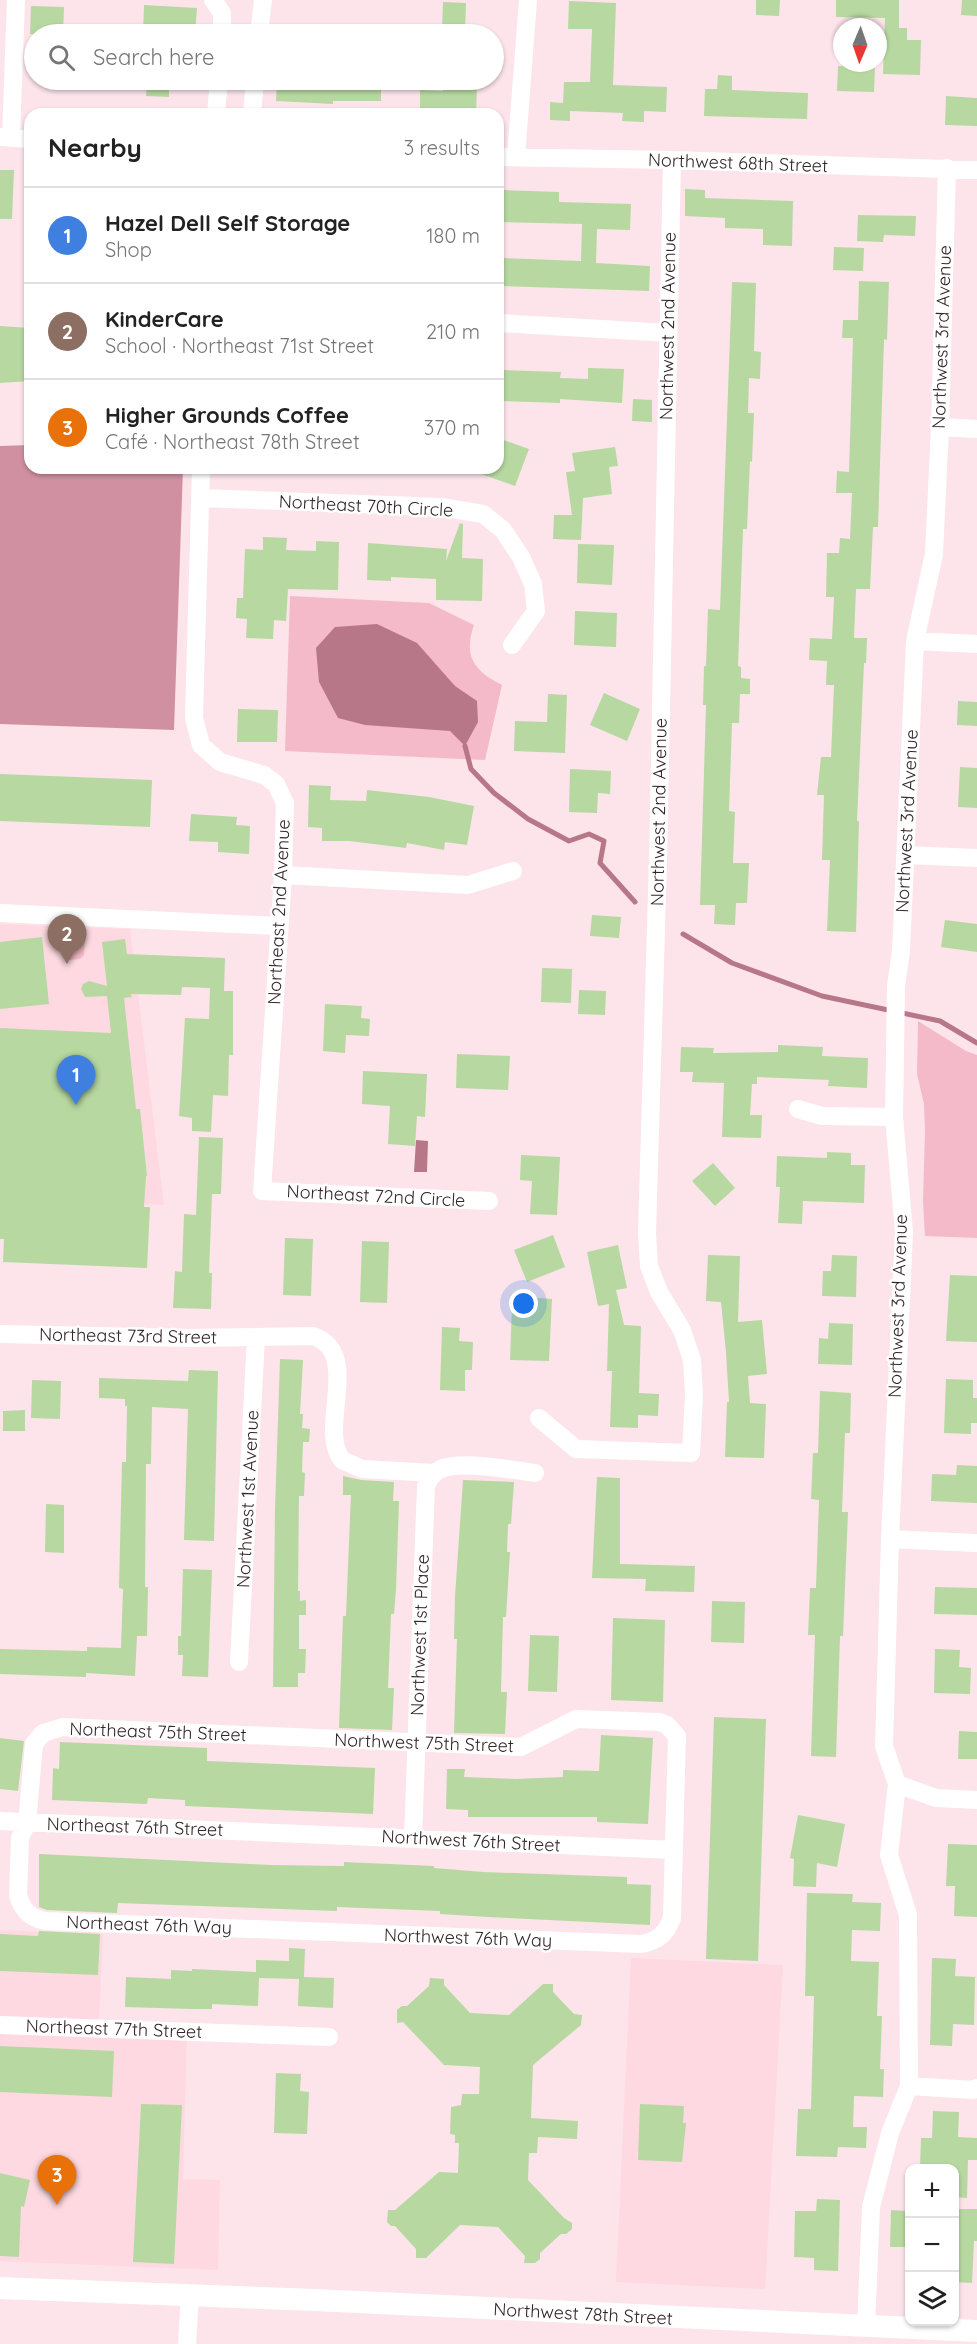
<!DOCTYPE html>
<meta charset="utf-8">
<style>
:root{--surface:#fff;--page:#f2f2f2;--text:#222;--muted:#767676;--line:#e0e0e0;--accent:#467b0d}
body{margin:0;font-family:Quicksand,sans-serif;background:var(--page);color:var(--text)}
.controls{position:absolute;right:18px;bottom:18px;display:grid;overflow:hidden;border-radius:12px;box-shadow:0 2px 4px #0004}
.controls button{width:54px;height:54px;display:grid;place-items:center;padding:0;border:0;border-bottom:2px solid var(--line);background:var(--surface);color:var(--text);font:30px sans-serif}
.compass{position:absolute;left:833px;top:18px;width:54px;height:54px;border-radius:50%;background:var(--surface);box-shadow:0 2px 4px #0004;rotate:182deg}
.you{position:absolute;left:524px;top:1304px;width:21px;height:21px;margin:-15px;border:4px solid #fff;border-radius:50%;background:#1a73e8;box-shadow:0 0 0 9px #1a73e833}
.badge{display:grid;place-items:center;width:39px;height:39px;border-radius:50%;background:var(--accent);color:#fff;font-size:20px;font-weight:700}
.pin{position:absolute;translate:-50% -50px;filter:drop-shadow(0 2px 3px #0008)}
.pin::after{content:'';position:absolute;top:32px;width:21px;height:18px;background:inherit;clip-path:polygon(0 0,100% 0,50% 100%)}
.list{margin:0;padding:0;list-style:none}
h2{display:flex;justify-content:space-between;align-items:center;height:78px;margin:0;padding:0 24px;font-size:26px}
h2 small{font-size:20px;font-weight:400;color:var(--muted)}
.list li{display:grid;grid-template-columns:39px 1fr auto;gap:18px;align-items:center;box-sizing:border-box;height:96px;padding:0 24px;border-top:2px solid var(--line)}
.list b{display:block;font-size:22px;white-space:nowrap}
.list p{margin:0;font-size:20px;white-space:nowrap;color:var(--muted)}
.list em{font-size:20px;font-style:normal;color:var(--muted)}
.icon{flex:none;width:33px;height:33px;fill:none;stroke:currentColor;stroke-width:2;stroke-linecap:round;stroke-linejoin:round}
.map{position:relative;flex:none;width:977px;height:2344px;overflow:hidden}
.search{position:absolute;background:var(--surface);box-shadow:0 2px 4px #0004;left:24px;top:24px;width:480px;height:66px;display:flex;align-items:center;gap:15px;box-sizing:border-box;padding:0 21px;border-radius:33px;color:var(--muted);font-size:22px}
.panel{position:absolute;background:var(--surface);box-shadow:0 2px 4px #0004;left:24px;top:108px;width:480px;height:366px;border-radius:18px}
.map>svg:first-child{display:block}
.built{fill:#fed9e2}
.green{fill:#f4bac9}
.forest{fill:#d190a2}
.water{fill:#b77789}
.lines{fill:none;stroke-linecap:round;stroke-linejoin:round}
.stream{stroke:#b77789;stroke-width:5}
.building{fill:#b7d8a1}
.minor{stroke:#fff;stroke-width:18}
.major{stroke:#fff;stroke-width:22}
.labels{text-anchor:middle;stroke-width:5;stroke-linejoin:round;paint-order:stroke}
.street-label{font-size:18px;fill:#322528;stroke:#fff}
</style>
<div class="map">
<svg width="977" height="2344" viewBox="0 0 977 2344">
<rect width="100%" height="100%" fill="#fce4ea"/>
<path class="built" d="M0 924 130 929 164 1205 0 1198Z
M0 1930 103 1934 99 2022 187 2027 183 2179 220 2180 218 2270 0 2261Z
M631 1958 783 1965 765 2289 616 2282Z"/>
<path class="green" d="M290 596 429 603 474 625C463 656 474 671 502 685L485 760 285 751Z
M69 935H78L85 941 84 955 80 959 70 960 61 952V945Z
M918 1021 966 1051 977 1055V1238L925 1236 923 1201 925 1132 924 1104 917 1074Z"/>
<path class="forest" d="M30 445V468H183L174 730 0 724V446Z"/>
<path class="water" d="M377 624 417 643 455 686 477 701 478 722 465 746 450 731 365 725 338 718 319 682 316 648 335 627Z
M416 1140 428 1141 427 1172H414Z"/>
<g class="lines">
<path class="stream" d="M465 746 471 769 494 793 528 819 569 841 589 834 604 841 600 863 635 902
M683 934 732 963 822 996 940 1021 977 1043"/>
</g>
<path class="building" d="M756 0H780L779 16 756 15Z
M836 0H899V28H907V40H921L920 75 883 74 885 18 836 17Z
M962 0H977V16L961 15Z
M569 1 616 3 613 85 667 87 666 112 644 111V122L622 121 623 113 570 111V121L550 120V102L563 103 564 82H590L592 29H568Z
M443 2 466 3 465 32 442 31Z
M144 5 197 8 195 34H143Z
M31 6 64 7 63 34H30Z
M838 66 875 67 874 92 837 91Z
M718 75 732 76V90L808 93 807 119 704 116 705 89H717Z
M147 80H169V97L146 96Z
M277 80H334V85H381V101H333V104L276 101Z
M443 83 477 85 476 114 420 113V90L443 91Z
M946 96 977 98V126L945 125Z
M0 170H14L12 219H0Z
M685 189 705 190V198L793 201 792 246 763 245V229L725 228V218L685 216Z
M504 190 559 192V202L631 204 630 230 597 229 596 263 650 266 649 291 503 286V258L581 261 582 224 503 222Z
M858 215 916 216 915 236 884 235 883 242 857 241Z
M834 247 864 248 863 271 833 270Z
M859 281 889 282 887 340 884 339 878 527H873L870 589H856L854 638H867L866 663H864L857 821H859L856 932 827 931 830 860H822L824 795H817L821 757H831L834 685H826L827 661 809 660 810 638 832 639 834 597H826L827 553H839L840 538 850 539 852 493H836L837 471 849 472 853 338H842L843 320H858Z
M732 282 756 283 754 351 761 352 760 379 749 378 748 413H754L752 462 750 461 747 529H743L738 666 741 667V678L750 679V694H740L739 723H732L729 811 735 812 733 863H749L747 903H736L735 925 714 924 715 905H700L706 705H703L704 666H706L708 609 720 610Z
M0 326 30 328V381L0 383Z
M588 368 624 369 622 403 560 399V403L503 401 504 370 561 372 560 378 588 379Z
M633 399 652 400V422L632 421Z
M498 438 529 449 515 486 470 470 498 468Z
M615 447 618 466 609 467 612 494 583 498 581 540 553 539 554 515H572L566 472 575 471 572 453Z
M460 523 463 524 462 558 483 559 482 601 436 600V579L391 577V581L367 580 368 543 447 549 446 561Z
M263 537 287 538 286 550 316 551V541L339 542 338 590 288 589 286 621 274 620 273 639 246 638 247 619 236 618 237 598H243L245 549 263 550Z
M578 544 614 545 612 585 577 583Z
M575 611 617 613 616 647 574 645Z
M604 693 640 709 627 741 590 725Z
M548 694 567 695 565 753 514 751 515 721 547 722Z
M958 701 977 702V726L957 725Z
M238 709 278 710 277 742H237Z
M960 767 977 768V808L958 807Z
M570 769 611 771 610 794 598 793 597 813 569 812Z
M0 774 152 780 150 827 0 821Z
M309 785 331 786 330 800 366 801 367 790 429 797 474 806 467 845 445 842 444 850 407 843 406 848 349 841H322V828L308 827Z
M191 814 237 817 236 825 250 826 249 854 218 852V842L189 841Z
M592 915 621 917 619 938 590 936Z
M945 920 977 924V952L941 947Z
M42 937 49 1004 0 1009V942Z
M125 939 127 954 225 958 224 991H233V1055H229L228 1096 213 1095 211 1132 192 1131V1118L179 1116 185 1018 209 1019 210 988 182 987 181 995 131 994 132 997 124 998 136 1109H140L147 1176H146L144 1207H150L147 1268 3 1262 4 1239H0V1028L111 1033 107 996 85 997 81 989 83 984 89 981 107 986 102 942Z
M542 968 572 969 571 1003 541 1002Z
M579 990 606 991 605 1015 578 1014Z
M325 1004 362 1006 361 1018 370 1019 369 1036 346 1035 345 1053 323 1051Z
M778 1045 823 1047 822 1056 868 1058 867 1088 828 1086 829 1080 757 1077V1084H752L750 1115H762L761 1138 722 1137 724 1083 692 1082 693 1072H680L681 1047 714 1048 713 1053 778 1052Z
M457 1054 510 1056 508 1090 456 1088Z
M363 1071 427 1074 425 1117 417 1116 415 1146 388 1144 390 1106 362 1104Z
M199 1137 223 1138 221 1194H212L209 1273H212L211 1309 173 1308 175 1271 182 1272 184 1214 196 1215Z
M827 1152 851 1153V1165H865L864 1203 803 1201 802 1224 778 1223 780 1187H776L777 1156 827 1158Z
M521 1155 560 1157 557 1215 530 1214 532 1181 520 1180Z
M713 1163 735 1188 715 1206 692 1181Z
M553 1235 565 1267 527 1282 514 1250Z
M285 1238 313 1239 311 1296 283 1295Z
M362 1241 389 1242 387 1303 360 1302Z
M618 1245 627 1288 616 1290 624 1325 641 1326 639 1393 659 1394 658 1416 638 1415V1428L610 1427 612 1371H607L609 1304 598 1306 587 1252Z
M708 1255 740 1256 738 1322 762 1320 767 1374 748 1376 750 1403 766 1404 764 1458 725 1457 727 1402H729L726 1352 721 1302 706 1301Z
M832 1255 857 1256 856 1297 822 1296 823 1271H831Z
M950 1275 977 1276V1342L946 1341Z
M528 1297 552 1299 549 1361 510 1360 512 1306 528 1307Z
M829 1323 853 1324 852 1365 818 1364 819 1338 828 1339Z
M442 1327 460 1328 459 1341 473 1342 472 1370H465V1391L440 1390Z
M280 1359 303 1360 300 1414H303L302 1428 310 1429 309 1442H303L302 1472 305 1473 304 1496H299L298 1591H300V1601L306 1600V1615H299V1649H306L305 1673H298V1687H273L275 1509Z
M189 1370 218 1371 214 1541 184 1540 188 1409 152 1407 151 1464H146L145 1587H148L147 1636H137L135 1676 86 1673V1677L0 1674V1649L87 1651V1647L121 1648 123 1589 119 1588 122 1462H126L127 1406H125V1399L99 1398V1378L188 1381Z
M946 1379 973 1380V1398H977V1423H971V1434L944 1433Z
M32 1380 61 1381 60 1419 31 1418Z
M820 1391 851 1393 850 1433H845L842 1512H848L843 1636H840L836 1757 811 1756 815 1635H808L810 1588H816L819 1500 811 1499 813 1453H818Z
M25 1410V1431H3V1411Z
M957 1465 977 1466V1503L931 1501 932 1474 956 1475Z
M343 1476 361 1480 394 1482 393 1501H399L396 1590 394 1614H391L388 1688H394L392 1730 339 1728 343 1616H346L350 1518 351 1495H343Z
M597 1477 620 1478V1564L695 1566 694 1592 645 1591 646 1579 592 1578Z
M463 1480 514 1482 511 1524H508L507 1552H510L506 1617H503L501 1692H507L505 1734 454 1733 457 1639H454L455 1596Z
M46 1504 64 1505V1553L45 1552Z
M183 1569 212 1570 208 1677 182 1676 183 1655H178V1636H181Z
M935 1587 977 1588V1615L934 1614Z
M712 1601 745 1602 744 1643 711 1642Z
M613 1618 665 1620 663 1702 611 1700Z
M530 1635 559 1636 557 1692 528 1691Z
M935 1649 960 1650 959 1667 971 1668 970 1694 934 1693Z
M714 1717 766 1719 758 1961 706 1959Z
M959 1731 977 1732V1759H958Z
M601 1735 653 1738 648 1824 597 1822V1817H468V1810L446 1809 447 1769H465L464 1777 516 1779 563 1777V1770L599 1771Z
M0 1738 24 1741 18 1791 0 1789Z
M60 1742 207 1748V1761L375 1768 373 1814 185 1806V1800L148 1798 147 1804 52 1800 53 1768 59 1769Z
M798 1815 845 1824 837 1867 817 1863 816 1887 793 1886 794 1859 790 1858Z
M948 1844 977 1845V1917L954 1916 955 1886H946Z
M39 1854 272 1865 344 1866V1862L434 1866V1868L483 1872 627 1877V1884L651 1885 650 1925 488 1917 440 1914V1911L337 1907V1911L118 1903 117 1913 47 1910 39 1907Z
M807 1893 853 1894 852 1902 881 1903 880 1931 852 1930 851 1961 879 1962 877 2016H882L880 2069H884L883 2097 854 2096 853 2127H867L866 2148 838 2147 837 2157 796 2156 798 2109H811L814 1996H805Z
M39 1931 100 1934 98 1975 0 1971V1934L38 1936Z
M289 1948 305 1949 304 1977 334 1978 333 2008 298 2006 299 1979 259 1978 258 2006 212 2004V2009H192L125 2007 126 1977 171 1979V1970L192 1971V1969L256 1972V1960L289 1961Z
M932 1958 956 1959 955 1976 975 1977 974 2025 953 2024 952 2046 930 2045Z
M430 1978 444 1979V1985L470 2013 509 2015 543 1984H553V1992L574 2014 582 2015 581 2025 533 2065 531 2118 578 2121 577 2139 538 2137 537 2153H529L528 2180 564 2218 572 2223V2229L566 2234H561L540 2253V2259L535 2263H524L525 2256 498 2227 460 2225 426 2258H416V2249L395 2226H391L387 2222 388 2210H395L439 2172 458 2173 459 2143H455V2135L450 2134 451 2107 461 2105 462 2094H479L480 2067 444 2065 403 2022 397 2023V2010L402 2006H407L429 1986Z
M0 2046 114 2051 112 2097 0 2092Z
M276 2073 301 2074 300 2091 309 2092 307 2134 274 2133Z
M141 2104 182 2105 174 2264 133 2262Z
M640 2104 684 2106 683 2123H686L682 2162 638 2160Z
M933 2111 959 2112 958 2137 977 2138V2160H968L967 2198 954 2197V2169H920L921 2138H932Z
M0 2173 30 2180 24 2207 21 2206 19 2257 0 2256Z
M817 2199 840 2200 838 2271 814 2270V2258L794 2257 795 2211H816Z
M957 2209H977V2241H974L972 2283 954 2282Z
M891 2210 909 2211V2247H890Z"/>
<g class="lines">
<path class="minor" d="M213 0 222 13V34
M259 34 263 0
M216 114 219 80
M252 114 255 80
M0 137 30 139
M11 138 16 0
M498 157 672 160 977 170
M516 157 528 0
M498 323 668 333
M940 427 977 429
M201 468 194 718 201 745 220 762 264 775 276 784 285 803 283 875 262 1191 489 1201
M201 498 441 507 483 514 503 530 521 557 533 584 536 611 512 645
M915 641 977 644
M905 855 977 858
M283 875 468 885 513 871
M0 913 278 926
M798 1109 822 1116 894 1117
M0 1334 188 1338 313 1336C363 1353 317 1428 342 1460L362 1469 435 1473
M539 1418 576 1449 691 1453 694 1395 692 1360 682 1330 659 1292 649 1266 647 1233 658 860 672 160
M890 1539 977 1543
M239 1662 256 1337
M576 1719 659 1722 667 1725 677 1736 672 1918C666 1934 658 1941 641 1944L45 1921C30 1918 22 1910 18 1895L20 1838 27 1823 34 1744 43 1733 63 1727 521 1747Z
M897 1784 936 1798 977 1800
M0 1821 674 1850
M413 1838 426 1486C429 1479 434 1472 441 1469 460 1460 514 1470 535 1473
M0 2025 329 2037
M909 2086 973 2090 977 2088
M866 2327 871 2207 890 2133 909 2086 908 1915 889 1855 897 1784 884 1746 890 1539 904 1232 894 1117 896 986 901 951 915 641 934 554 940 427 947 168
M187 2344 190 2296"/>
<path class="major" d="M0 2288 315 2300 977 2331"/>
</g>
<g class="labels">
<g class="street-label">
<text transform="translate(738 163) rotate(2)" y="6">Northwest 68th Street</text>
<text transform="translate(668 326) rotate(-89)" y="6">Northwest 2nd Avenue</text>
<text transform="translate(942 337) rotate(-88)" y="6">Northwest 3rd Avenue</text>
<text transform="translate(366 506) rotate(3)" y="6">Northeast 70th Circle</text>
<text transform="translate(659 812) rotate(-89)" y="6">Northwest 2nd Avenue</text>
<text transform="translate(907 821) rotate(-87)" y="6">Northwest 3rd Avenue</text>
<text transform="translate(279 912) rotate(-87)" y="6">Northeast 2nd Avenue</text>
<text transform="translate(376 1196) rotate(3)" y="6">Northeast 72nd Circle</text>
<text transform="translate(898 1306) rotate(-88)" y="6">Northwest 3rd Avenue</text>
<text transform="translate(128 1336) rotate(1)" y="6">Northeast 73rd Street</text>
<text transform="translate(248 1499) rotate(-87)" y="6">Northwest 1st Avenue</text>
<text transform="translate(420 1635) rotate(-88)" y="6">Northwest 1st Place</text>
<text transform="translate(158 1732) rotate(2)" y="6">Northeast 75th Street</text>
<text transform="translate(424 1743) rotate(2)" y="6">Northwest 75th Street</text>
<text transform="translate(135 1827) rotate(2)" y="6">Northeast 76th Street</text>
<text transform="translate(471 1841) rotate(3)" y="6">Northwest 76th Street</text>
<text transform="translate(149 1925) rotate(2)" y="6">Northeast 76th Way</text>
<text transform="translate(468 1938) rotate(2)" y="6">Northwest 76th Way</text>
<text transform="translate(114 2029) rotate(2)" y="6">Northeast 77th Street</text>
<text transform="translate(583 2314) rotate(3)" y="6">Northwest 78th Street</text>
</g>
</g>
</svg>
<div class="controls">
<button>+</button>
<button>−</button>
<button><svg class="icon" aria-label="layers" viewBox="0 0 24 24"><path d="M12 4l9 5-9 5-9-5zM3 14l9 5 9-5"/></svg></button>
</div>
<svg class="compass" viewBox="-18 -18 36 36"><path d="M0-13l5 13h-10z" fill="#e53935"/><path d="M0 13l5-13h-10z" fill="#767676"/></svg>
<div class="you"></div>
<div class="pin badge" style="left:76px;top:1105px;background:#3f7fe0">1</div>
<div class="pin badge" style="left:67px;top:964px;background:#8d6e63">2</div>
<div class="pin badge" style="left:57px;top:2205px;background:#e8710a">3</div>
<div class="search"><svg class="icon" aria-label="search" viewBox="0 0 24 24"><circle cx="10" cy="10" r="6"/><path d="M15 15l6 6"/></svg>Search here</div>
<section class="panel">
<h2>Nearby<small>3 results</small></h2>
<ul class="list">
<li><span class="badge" style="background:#3f7fe0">1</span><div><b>Hazel Dell Self Storage</b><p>Shop</p></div><em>180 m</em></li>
<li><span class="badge" style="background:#8d6e63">2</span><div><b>KinderCare</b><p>School · Northeast 71st Street</p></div><em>210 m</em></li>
<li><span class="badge" style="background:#e8710a">3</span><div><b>Higher Grounds Coffee</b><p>Café · Northeast 78th Street</p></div><em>370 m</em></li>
</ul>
</section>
</div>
